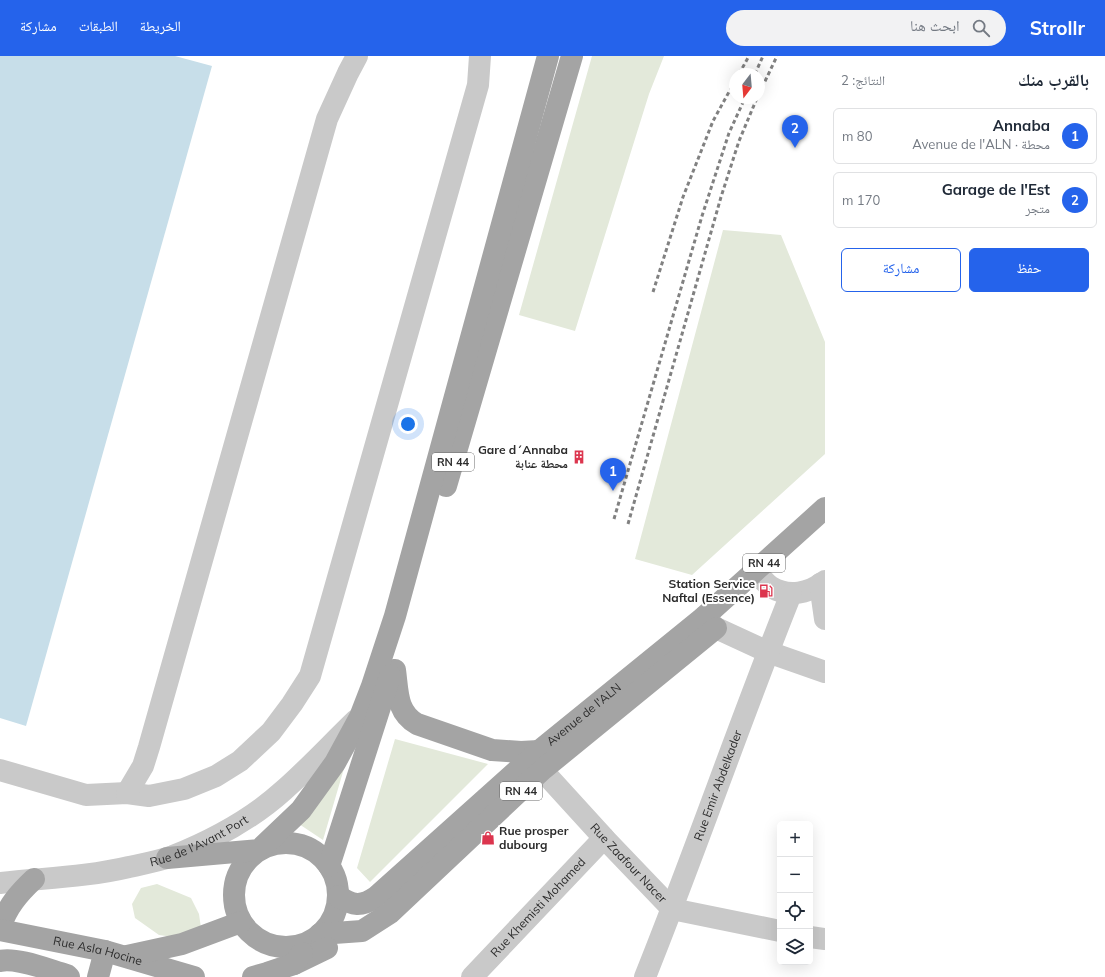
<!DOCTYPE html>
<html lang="ar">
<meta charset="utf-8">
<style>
:root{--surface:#fff;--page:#f2f2f3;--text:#1f2937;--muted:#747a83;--line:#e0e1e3;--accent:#2563eb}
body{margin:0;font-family:Mulish,"Noto Naskh Arabic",sans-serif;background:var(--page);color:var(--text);direction:rtl}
.controls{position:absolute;right:12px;bottom:12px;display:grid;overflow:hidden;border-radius:6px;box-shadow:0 4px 16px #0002}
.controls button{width:36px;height:36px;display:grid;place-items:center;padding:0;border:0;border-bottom:1px solid var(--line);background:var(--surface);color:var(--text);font:20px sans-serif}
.compass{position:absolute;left:729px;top:12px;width:36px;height:36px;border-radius:50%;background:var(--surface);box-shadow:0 4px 16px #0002;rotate:196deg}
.you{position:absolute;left:408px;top:368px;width:14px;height:14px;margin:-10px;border:3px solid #fff;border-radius:50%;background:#1a73e8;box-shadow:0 0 0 6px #1a73e833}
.badge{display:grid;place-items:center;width:26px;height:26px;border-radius:50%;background:var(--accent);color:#fff;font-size:13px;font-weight:700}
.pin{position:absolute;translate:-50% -33px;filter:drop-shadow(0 1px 2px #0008)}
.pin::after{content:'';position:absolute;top:21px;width:14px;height:12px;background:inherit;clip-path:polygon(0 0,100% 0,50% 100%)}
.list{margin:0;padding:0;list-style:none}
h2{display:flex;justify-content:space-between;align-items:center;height:52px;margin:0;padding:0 16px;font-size:17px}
h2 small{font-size:13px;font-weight:400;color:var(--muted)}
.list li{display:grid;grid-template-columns:26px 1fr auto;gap:12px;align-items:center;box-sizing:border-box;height:56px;margin:0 8px 8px;padding:0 8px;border:1px solid var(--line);border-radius:6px}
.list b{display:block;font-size:15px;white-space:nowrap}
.list p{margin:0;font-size:13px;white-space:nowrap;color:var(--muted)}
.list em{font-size:13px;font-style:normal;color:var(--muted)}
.actions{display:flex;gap:8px;padding:12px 16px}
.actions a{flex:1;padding:9px 0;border:1px solid var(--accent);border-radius:6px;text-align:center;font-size:14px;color:var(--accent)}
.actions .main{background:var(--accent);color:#fff}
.icon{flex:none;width:22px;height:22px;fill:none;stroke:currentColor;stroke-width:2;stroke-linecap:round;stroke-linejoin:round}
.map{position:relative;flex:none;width:825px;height:921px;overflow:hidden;direction:ltr}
header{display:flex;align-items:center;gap:24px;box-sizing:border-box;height:56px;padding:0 20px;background:var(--accent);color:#fff}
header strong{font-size:19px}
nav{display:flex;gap:22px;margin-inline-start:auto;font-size:14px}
.search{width:280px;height:36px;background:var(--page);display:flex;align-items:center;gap:10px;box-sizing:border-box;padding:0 14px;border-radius:22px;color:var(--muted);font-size:15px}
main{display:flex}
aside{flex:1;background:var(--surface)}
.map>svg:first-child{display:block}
.green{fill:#e3e9da}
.water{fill:#c7dee9}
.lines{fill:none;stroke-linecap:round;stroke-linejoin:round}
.minor{stroke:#c9c9c9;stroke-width:22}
.major{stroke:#a4a4a4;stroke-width:22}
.rail{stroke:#818181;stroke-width:3;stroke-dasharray:4 3;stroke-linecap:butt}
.labels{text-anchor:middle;stroke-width:4;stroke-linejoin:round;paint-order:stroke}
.shield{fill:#fff;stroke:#6b6b6b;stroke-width:1}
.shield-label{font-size:11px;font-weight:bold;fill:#2c2c2c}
.poi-label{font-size:12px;font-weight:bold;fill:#2c2c2c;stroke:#fff;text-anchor:end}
.street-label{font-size:12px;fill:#2c2c2c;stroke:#fff}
</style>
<header>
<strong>Strollr</strong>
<div class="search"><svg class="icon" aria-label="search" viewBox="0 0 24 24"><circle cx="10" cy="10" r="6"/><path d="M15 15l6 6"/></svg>ابحث هنا</div>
<nav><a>الخريطة</a><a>الطبقات</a><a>مشاركة</a></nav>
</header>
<main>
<aside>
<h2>بالقرب منك<small>النتائج: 2</small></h2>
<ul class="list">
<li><span class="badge">1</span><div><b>Annaba</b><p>محطة · Avenue de l'ALN</p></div><em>80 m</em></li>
<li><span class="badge">2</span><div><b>Garage de l'Est</b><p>متجر</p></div><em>170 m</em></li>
</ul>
<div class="actions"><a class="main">حفظ</a><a>مشاركة</a></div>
</aside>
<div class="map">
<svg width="825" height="921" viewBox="0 0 825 921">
<rect width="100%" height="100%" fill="#fff"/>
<path class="green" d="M592 0H664L649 38 575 275 519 259Z
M723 174 781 179 825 286V398L692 519 635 503Z
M395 683 488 708 370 826 357 812Z
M345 709 323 784 299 768Z
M157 828 191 842 199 858 201 872 188 883 159 879 135 862 132 848 141 832Z"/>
<path class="water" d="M0 0H175L212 10 26 670 0 662Z"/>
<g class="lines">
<g class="minor">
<path d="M755 515C760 520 765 527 771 531 789 542 809 537 825 525"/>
<path d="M820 528 825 563"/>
<path d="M704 561 716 572 768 596 825 616"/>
<path d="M0 714 86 739 127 737 149 740 184 733 216 720 240 705 271 676 292 648 310 620 478 29 480 0"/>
<path id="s1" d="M542 714 604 782 672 853 780 875"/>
<path d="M127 737 143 710 149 691 327 63 348 17 357 0"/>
<path id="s2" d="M0 827C43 822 87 821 129 811 143 808 159 805 173 800 213 784 252 763 284 734 309 712 332 687 356 664"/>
<path d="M810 881 825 883"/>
<path id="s3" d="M472 921 604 782"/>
<path id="s4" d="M645 921C696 794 740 665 791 538"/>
</g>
<g class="major">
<path d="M446 430 572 0"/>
<path d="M395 614C398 635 396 656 417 668L492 694 521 696 539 695"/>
<circle cx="286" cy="839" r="52"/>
<path d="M167 802 259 794 301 754 335 707 360 661 372 630 395 560 548 0"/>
<path d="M329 810 390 620"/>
<path id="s5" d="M338 840C353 850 361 851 376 841L539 695 704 561 825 452"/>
<path d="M0 871C8 850 18 838 34 823"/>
<path id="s6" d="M0 874 105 895 194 921"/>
<path d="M320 878 362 875 390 857 542 714 716 572"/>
<path d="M127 900 182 888 241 866"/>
<path d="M0 905C17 901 49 914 67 919L69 921"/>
<path d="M294 908 327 892"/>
<path d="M98 921 105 895"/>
<path d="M253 921 267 917 294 908 302 897"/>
</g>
<path class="rail" d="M739 18 749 0
M755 18 763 0
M759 38 777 0
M653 236 683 141 713 65 735 25
M614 463 702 160 729 77 745 42
M628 468 721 141 739 85 757 42"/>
</g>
<defs>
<g id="building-bare" transform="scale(1.08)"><path d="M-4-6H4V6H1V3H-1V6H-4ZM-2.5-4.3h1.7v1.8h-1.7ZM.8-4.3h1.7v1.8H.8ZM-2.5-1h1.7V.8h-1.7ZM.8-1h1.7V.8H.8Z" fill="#dc354e" stroke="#fff" stroke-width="2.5" paint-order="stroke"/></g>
<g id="fuel-bare" transform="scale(1.08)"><path d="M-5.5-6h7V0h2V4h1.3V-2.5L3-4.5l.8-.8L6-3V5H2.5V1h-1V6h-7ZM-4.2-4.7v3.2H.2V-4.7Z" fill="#dc354e" stroke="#fff" stroke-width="2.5" paint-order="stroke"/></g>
<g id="shop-bare" transform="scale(1.08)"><path d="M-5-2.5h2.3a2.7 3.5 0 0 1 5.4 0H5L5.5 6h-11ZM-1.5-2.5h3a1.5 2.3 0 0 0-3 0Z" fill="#dc354e" stroke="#fff" stroke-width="2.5" paint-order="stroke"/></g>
</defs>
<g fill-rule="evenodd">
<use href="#building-bare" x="579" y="401"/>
<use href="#fuel-bare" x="766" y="535"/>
<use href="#shop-bare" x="488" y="782"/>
</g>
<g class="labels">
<g class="shield">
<rect x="432" y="397" width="42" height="18" rx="3"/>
<rect x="743" y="498" width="42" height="18" rx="3"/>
<rect x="500" y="726" width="42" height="18" rx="3"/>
</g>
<g class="shield-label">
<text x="453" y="410">RN 44</text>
<text x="764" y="511">RN 44</text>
<text x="521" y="739">RN 44</text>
</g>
<g class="poi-label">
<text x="568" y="398">Gare d´Annaba<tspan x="568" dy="14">محطة عنابة</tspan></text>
<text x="755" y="532">Station Service<tspan x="755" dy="14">Naftal (Essence)</tspan></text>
<text x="499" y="779" text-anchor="start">Rue prosper<tspan x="499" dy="14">dubourg</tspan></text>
</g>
<g class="street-label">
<text dy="4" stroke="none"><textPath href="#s5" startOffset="318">Avenue de l'ALN</textPath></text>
<text dy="4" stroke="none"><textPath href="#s4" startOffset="205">Rue Emir Abdelkader</textPath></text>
<text dy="4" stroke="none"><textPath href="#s2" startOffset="205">Rue de l'Avant Port</textPath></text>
<text dy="4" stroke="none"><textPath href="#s1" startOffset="127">Rue Zaafour Nacer</textPath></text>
<text dy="4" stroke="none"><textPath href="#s3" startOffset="96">Rue Khemisti Mohamed</textPath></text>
<text dy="4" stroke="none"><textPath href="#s6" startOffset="100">Rue Asla Hocine</textPath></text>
</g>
</g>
</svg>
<div class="controls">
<button>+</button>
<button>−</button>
<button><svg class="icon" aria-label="locate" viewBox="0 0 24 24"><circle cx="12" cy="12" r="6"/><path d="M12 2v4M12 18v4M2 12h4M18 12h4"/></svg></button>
<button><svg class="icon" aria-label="layers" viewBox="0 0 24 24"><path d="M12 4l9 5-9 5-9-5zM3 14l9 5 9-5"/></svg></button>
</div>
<svg class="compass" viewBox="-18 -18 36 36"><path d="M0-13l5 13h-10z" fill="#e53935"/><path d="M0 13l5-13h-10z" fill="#747a83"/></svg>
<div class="you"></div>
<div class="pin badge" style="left:613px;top:435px">1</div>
<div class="pin badge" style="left:795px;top:92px">2</div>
</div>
</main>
